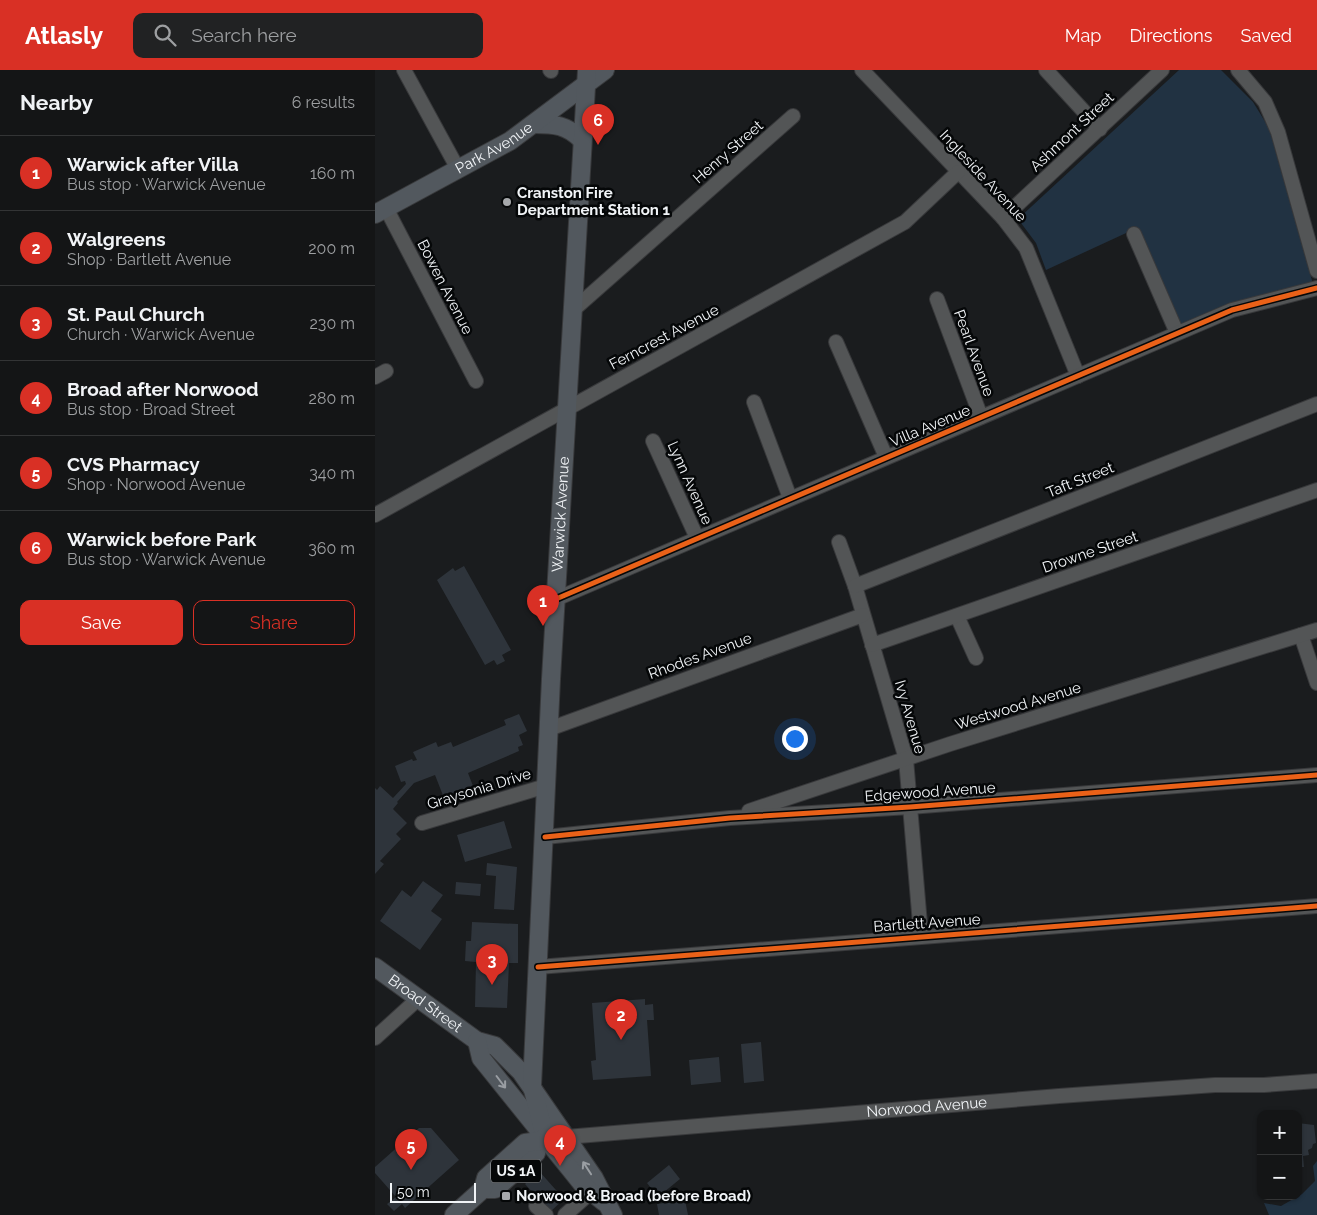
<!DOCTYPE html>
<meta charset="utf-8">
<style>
:root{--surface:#141516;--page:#212223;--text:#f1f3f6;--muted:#9d9fa1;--line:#333435;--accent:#d93025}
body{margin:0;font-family:Raleway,sans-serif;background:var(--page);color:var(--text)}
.controls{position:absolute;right:15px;bottom:15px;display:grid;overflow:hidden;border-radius:10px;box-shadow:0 1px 4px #0004}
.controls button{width:45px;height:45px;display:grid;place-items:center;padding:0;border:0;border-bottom:1px solid var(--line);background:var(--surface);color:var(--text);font:25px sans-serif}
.scale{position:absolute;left:15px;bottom:12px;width:86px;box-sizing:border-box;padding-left:5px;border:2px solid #f1f4f7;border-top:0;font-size:14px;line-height:18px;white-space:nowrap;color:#f1f4f7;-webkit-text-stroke:4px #050708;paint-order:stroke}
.you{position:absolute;left:419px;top:668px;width:18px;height:18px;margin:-12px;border:4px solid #fff;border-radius:50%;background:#1a73e8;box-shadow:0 0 0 8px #1a73e833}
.badge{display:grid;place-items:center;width:32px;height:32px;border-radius:50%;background:var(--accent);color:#fff;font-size:16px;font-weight:700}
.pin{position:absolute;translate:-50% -41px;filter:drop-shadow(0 1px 2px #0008)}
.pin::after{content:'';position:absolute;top:26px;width:18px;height:15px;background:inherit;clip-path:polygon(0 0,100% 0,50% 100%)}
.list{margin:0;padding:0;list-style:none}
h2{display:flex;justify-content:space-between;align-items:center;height:65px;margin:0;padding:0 20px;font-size:21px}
h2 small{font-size:16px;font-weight:400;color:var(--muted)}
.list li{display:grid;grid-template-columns:32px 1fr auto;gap:15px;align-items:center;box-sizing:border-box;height:75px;padding:0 20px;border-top:1px solid var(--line)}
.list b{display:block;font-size:19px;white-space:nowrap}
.list p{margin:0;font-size:16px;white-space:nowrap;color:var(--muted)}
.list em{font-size:16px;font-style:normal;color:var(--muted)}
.actions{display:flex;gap:10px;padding:15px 20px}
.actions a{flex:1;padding:11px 0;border:1px solid var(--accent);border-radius:10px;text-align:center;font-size:18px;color:var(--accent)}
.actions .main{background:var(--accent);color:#fff}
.icon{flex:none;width:28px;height:28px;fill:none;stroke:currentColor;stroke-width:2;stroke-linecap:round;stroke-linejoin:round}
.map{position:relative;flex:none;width:942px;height:1145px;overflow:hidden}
header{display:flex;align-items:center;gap:30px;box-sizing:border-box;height:70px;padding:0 25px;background:var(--accent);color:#fff}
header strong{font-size:24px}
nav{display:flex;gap:28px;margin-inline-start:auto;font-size:18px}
.search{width:350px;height:45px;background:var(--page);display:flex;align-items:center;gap:12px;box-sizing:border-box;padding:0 18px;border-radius:10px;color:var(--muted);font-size:19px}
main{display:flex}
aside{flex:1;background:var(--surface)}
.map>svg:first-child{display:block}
.green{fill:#213242}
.building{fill:#2e343b}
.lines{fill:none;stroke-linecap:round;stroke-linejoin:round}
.minor-casing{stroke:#38393b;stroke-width:16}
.major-casing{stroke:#38393b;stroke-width:20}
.minor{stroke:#535556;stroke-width:14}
.major{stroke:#52585e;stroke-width:18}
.cycleway-casing{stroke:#050708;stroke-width:8}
.cycleway{stroke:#ea6118;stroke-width:5}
.oneway{stroke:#9a9ea3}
.poi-dot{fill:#a6a8ab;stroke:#050708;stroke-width:2}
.labels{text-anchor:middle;stroke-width:5;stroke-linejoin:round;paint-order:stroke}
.shield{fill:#050708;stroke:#aaadaf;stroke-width:1}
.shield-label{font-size:14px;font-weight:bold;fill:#f1f4f7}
.street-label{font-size:15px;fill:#f1f4f7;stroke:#050708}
.poi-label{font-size:15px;font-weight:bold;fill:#f1f4f7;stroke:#050708;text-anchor:start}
</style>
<header>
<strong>Atlasly</strong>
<div class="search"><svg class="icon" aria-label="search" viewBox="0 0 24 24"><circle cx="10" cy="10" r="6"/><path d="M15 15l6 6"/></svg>Search here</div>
<nav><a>Map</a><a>Directions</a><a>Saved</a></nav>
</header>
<main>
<aside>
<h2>Nearby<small>6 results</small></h2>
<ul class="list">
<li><span class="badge">1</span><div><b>Warwick after Villa</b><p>Bus stop · Warwick Avenue</p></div><em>160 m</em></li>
<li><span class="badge">2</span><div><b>Walgreens</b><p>Shop · Bartlett Avenue</p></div><em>200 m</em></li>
<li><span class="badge">3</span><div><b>St. Paul Church</b><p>Church · Warwick Avenue</p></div><em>230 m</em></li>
<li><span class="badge">4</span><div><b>Broad after Norwood</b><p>Bus stop · Broad Street</p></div><em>280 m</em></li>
<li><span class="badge">5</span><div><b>CVS Pharmacy</b><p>Shop · Norwood Avenue</p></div><em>340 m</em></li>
<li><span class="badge">6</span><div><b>Warwick before Park</b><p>Bus stop · Warwick Avenue</p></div><em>360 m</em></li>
</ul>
<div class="actions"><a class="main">Save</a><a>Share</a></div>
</aside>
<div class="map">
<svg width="942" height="1145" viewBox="0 0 942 1145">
<rect width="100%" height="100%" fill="#1a1c1e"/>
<path class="green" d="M804 0H846L878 32 894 58 938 214 805 257 762 158 671 200 661 173 643 149Z
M942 1091V1145H894L889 1133 906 1136 927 1124 940 1111 938 1096Z"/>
<path class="building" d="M89 496 136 580 127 585 130 591 122 595 119 590 110 595 62 510 78 498 80 501Z
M144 644 152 661 144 665 148 675 143 677 144 681 93 703 98 716 69 728 60 705 39 713 22 732 23 733 18 739 32 753 21 764 26 769 5 791 9 794 0 804V718L2 720 5 716 18 728 31 714 30 711 26 712 20 696 37 689 38 691 42 690 38 682 61 672 63 677 76 672 78 677 131 655 129 650Z
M129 751 137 778 90 792 82 765Z
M112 793 142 797 139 840 119 839 121 806 111 805Z
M48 811 68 825 56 841 67 849 45 880 5 851 27 820 36 827Z
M81 812 106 814 105 826 80 824Z
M97 852 143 854V893H134L132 938 100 937 101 892 90 891 91 871H96Z
M270 929V935L278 934 279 950H272L276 1006 218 1010 216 991 221 990 217 933Z
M386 972 389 1011 369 1013 366 974Z
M344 987 346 1012 316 1015 314 990Z
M923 1053 939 1055 941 1073 938 1074 937 1078 933 1080 934 1085 928 1086 929 1097H925Z
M44 1058H56L84 1090 30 1138 27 1134 19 1141 12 1134 21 1127 0 1103V1097Z
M294 1095 305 1109 283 1127 272 1113Z
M164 1101 189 1129 175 1142 150 1114Z
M310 1130 313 1145H284L282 1134Z"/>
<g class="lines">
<g class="minor-casing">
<g id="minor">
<path d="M29 0 83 99"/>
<path d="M175 0 176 1"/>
<path d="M487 0 628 148 651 178 703 306"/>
<path d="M671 0 725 59"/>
<path d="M863 0 890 32 903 62 942 201"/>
<path d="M11 138 101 311"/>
<path d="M628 148 787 0"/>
<path d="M759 164 802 263"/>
<path d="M562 229 606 347"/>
<path d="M197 241 418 46"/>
<path d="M461 272 511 387"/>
<path d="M0 307 11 301"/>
<path d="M379 332 415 428"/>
<path d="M278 371 322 468"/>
<path d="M0 445 530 152 583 102"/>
<path d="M464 472 480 516 531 689 546 866"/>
<path d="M480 516 942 334"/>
<path d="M181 529 857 240 942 218"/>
<path d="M582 546 601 588"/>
<path d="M926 565 942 613"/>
<path d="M497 575 942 420"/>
<path d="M174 659 488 545"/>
<path d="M374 741 575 674 942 560"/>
<path d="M47 753 171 716"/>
<path d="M170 767 355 748 535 737 942 705"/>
<path d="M163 897 942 836"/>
<path d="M0 968 44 928"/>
<path id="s1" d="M191 1067 684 1026 840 1015H889L942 1011"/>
<path d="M161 1136 171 1145"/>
<path d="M190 1145 215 1123"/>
</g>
</g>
<g class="major-casing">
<g id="major">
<path d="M159 54C180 54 192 55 207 70"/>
<path id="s2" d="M0 144 135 71 230 0"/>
<path id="s3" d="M0 897 102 971 120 976 146 1002 219 1108 238 1145"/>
<path d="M102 971 106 988 209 1116 229 1132"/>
<path id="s4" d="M170 1067 157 1016 176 609 212 0"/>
<path d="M108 1119H120L161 1083 164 1071"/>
<path d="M79 1145 108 1119 111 1108 150 1073 164 1071 170 1067H181"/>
</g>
</g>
<use href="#minor" class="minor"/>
<use href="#major" class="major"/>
<g class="cycleway-casing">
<path id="cycleway" d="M181 529 857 240 942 218
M170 767 355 748 535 737 942 705
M163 897 942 836"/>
</g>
<use href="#cycleway" class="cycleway"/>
</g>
<defs><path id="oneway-shaft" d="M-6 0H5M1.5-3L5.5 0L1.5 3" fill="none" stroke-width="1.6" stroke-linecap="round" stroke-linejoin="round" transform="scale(1.25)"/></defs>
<g class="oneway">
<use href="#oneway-shaft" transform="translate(126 1012) rotate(53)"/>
<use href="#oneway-shaft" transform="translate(212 1098) rotate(-123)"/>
</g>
<g class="poi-dot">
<circle cx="132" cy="132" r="5"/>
<rect x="126" y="1121" width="10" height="10" rx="2.5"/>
</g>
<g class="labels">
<rect class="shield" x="116" y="1089.5" width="50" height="23" rx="4"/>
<g class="shield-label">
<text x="141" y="1106">US 1A</text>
</g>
<g class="street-label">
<text transform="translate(697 62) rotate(-43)" y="5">Ashmont Street</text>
<text dy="5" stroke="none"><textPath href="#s2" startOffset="136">Park Avenue</textPath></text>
<text transform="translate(353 82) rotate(-41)" y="5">Henry Street</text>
<text transform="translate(608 106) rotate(47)" y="5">Ingleside Avenue</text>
<text transform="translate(70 217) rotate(63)" y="5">Bowen Avenue</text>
<text transform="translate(289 267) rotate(-28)" y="5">Ferncrest Avenue</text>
<text transform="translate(599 283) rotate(70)" y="5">Pearl Avenue</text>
<text transform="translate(555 356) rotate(-23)" y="5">Villa Avenue</text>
<text transform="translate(705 410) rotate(-22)" y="5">Taft Street</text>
<text transform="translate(315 413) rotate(66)" y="5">Lynn Avenue</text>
<text dy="5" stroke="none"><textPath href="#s4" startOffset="625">Warwick Avenue</textPath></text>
<text transform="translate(715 482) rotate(-19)" y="5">Drowne Street</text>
<text transform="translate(325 586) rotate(-20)" y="5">Rhodes Avenue</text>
<text transform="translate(643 636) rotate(-17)" y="5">Westwood Avenue</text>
<text transform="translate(535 647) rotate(74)" y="5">Ivy Avenue</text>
<text transform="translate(104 719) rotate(-17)" y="5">Graysonia Drive</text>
<text transform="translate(555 722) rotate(-4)" y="5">Edgewood Avenue</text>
<text transform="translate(552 853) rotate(-4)" y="5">Bartlett Avenue</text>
<text dy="5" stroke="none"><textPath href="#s3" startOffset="62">Broad Street</textPath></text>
<text dy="5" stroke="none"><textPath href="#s1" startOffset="362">Norwood Avenue</textPath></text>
</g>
<g class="poi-label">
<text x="142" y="128">Cranston Fire<tspan x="142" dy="17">Department Station 1</tspan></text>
<text x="141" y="1131">Norwood &amp; Broad (before Broad)</text>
</g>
</g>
</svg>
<div class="controls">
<button>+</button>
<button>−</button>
</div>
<div class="scale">50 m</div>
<div class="you"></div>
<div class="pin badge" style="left:168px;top:556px">1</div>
<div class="pin badge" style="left:246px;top:970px">2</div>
<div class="pin badge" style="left:117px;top:915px">3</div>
<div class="pin badge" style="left:185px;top:1096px">4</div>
<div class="pin badge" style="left:36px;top:1100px">5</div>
<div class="pin badge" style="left:223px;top:75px">6</div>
</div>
</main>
